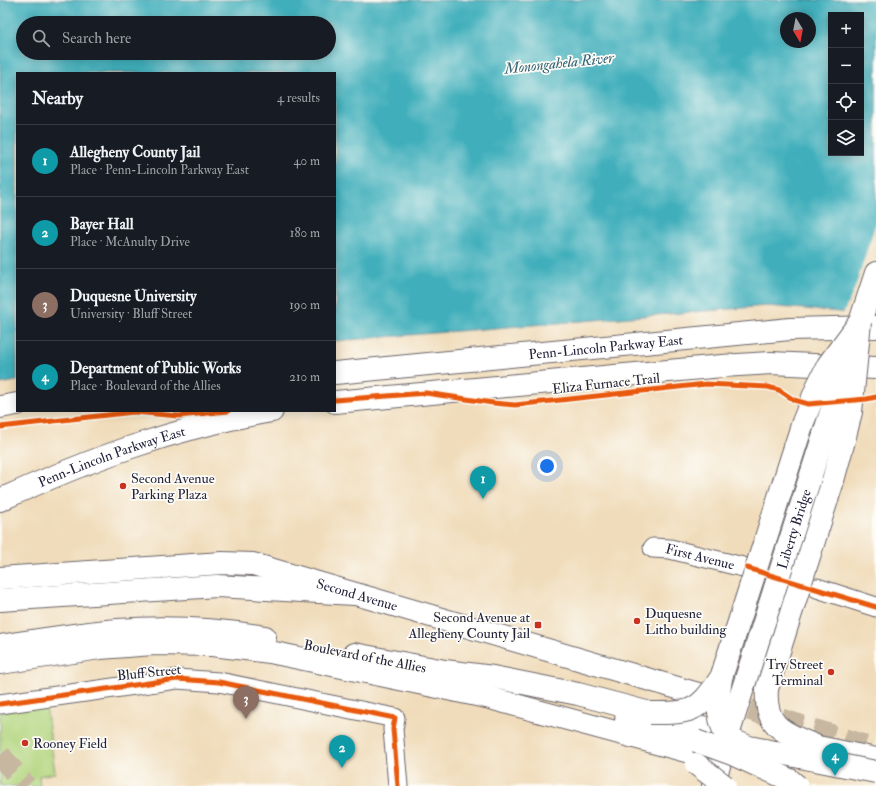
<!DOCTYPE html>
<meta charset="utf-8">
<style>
:root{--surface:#171b24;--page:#20242c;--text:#f1f3f6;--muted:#9ea1a6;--line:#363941;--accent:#0b8043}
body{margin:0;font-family:"IM FELL Double Pica",serif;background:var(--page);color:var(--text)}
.controls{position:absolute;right:12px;top:12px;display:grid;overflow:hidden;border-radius:0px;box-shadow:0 2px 10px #0003}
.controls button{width:36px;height:36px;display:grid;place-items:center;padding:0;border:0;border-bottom:1px solid var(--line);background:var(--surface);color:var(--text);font:20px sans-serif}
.compass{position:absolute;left:780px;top:12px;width:36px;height:36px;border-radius:50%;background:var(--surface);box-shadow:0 2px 10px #0003;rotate:170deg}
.you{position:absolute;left:547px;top:466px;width:14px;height:14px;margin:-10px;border:3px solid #fff;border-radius:50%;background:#1a73e8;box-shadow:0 0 0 6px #1a73e833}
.badge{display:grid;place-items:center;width:26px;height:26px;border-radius:50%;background:var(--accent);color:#fff;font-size:13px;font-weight:700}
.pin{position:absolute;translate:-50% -33px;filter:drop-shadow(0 1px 2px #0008)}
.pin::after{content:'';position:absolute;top:21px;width:14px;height:12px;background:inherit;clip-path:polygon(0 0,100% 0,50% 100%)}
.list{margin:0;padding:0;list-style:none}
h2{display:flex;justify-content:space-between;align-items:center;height:52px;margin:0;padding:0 16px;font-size:17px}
h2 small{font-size:13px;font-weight:400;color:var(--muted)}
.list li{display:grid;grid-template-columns:26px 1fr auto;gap:12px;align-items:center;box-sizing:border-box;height:72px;padding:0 16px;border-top:1px solid var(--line)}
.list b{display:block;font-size:15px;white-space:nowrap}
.list p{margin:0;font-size:13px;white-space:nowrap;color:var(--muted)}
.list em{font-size:13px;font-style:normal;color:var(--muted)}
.icon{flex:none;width:22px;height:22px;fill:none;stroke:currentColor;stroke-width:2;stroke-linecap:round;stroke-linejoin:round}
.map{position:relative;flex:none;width:876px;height:786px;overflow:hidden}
.search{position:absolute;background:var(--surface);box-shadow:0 2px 10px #0003;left:16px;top:16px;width:320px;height:44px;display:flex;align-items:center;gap:10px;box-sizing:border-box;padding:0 14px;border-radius:22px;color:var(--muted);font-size:15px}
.panel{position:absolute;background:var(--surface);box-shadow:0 2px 10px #0003;left:16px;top:72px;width:320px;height:340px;border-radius:0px}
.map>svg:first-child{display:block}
.green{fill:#b1d47c;stroke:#6a7b5c}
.water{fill:#40afbb;stroke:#31687b;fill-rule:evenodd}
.pier{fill:#f0dcba}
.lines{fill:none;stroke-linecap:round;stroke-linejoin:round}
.major-tunnel{stroke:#c7b7a1;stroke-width:22;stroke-dasharray:22 11;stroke-linecap:butt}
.minor-casing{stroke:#6a6367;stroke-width:21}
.major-casing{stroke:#6a6367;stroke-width:24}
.highway-casing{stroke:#6a6367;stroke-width:24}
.minor{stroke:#fff;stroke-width:19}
.major{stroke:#fff;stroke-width:22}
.highway{stroke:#fff;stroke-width:22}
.major-bridge-casing{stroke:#6a6367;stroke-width:24;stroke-linecap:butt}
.highway-bridge-casing{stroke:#6a6367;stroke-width:24;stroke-linecap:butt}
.major-bridge{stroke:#fff;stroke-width:22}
.highway-bridge{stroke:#fff;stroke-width:22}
.cycleway-casing{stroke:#fdfcf7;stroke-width:8}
.cycleway{stroke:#e8590c;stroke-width:5}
.poi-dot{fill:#c8321e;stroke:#fdfcf7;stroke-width:1.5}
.labels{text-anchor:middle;stroke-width:3.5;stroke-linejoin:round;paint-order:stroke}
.street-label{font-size:14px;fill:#22223b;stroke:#fdfcf7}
.poi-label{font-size:14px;fill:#22223b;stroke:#fdfcf7;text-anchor:start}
.water-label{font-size:15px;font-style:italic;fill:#306175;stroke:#fdfcf7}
</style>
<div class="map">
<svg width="876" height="786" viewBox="0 0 876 786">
<rect width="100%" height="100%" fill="#fdfcf7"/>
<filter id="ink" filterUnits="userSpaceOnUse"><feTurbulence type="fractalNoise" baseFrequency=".025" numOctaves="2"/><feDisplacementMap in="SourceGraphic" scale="8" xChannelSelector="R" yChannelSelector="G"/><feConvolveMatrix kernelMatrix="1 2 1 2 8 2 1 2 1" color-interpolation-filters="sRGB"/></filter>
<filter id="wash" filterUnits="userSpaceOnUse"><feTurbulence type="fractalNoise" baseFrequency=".012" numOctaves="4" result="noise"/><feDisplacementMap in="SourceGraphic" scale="16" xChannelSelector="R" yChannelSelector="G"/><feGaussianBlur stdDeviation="0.9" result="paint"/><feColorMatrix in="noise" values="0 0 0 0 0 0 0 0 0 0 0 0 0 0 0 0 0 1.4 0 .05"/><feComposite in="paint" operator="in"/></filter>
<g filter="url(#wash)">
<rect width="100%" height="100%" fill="#f0dcba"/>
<path class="green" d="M46 706 55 773 39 776 40 786H0V712Z"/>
<path class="water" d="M0 0H876V315L767 306 335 341V73H17V381L0 384ZM831 15H861V153H831ZM786 18H810V42H786ZM23 23H329V53H23Z"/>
<path class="pier" d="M876 222V317L843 314 855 288Z"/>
</g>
<g filter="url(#ink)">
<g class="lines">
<path class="major-tunnel" d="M718 700 876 749
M0 755 26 786"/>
<g class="minor-casing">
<g id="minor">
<path id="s1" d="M653 548 670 549 747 568"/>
<path d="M817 588 876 607"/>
<path d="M0 704 177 679 219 682 395 718 393 729 398 786"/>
</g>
</g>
<g class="major-casing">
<g id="major">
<path id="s2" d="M0 578 222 563 253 564 705 696"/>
<path d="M655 715 725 733"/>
<path d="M818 747 876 759"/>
</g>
</g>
<g class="highway-casing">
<g id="highway">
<path d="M860 322 876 273"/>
<path id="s3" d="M335 373 790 329 876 327"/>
<path d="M335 402 722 366 771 363 876 368"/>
<path d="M0 407 17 404"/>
<path id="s4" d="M0 500C88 460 176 427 272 411"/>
<path d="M0 600 217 586 354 594"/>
<path d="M0 646C39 640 79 633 118 630 167 626 217 629 265 637"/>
<path d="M354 654 445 671 493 677 578 694 650 713"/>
<path d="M0 663 100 648 153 644 212 645 270 652 486 697 693 753"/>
<path d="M626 720 690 739"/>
<path d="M713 786 729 732"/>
</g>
</g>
<use href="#minor" class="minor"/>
<use href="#major" class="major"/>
<use href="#highway" class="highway"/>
<g class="major-bridge-casing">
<path id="major-bridge" d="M725 733 732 740 749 747 876 772"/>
</g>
<g class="highway-bridge-casing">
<g id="highway-bridge">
<path d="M650 713C691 713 697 713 720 679"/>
<path id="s5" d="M730 729 846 365"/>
<path d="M725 733C716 714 718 698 721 678L803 422 818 385 828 365 859 323"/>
<path d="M696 741 732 754 790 780 797 786"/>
<path d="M818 747C786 733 764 729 767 689L832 484 843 444 851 412 860 322"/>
<path d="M696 764 725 786"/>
</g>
</g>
<use href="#major-bridge" class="major-bridge"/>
<use href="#highway-bridge" class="highway-bridge"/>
<g class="cycleway-casing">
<path id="cycleway" d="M335 400 426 393 493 403 515 405 706 384 768 387 779 390 794 400 808 404 867 399 876 397
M0 427 134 412 178 416 228 411
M747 568 876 607
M0 704 177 679 219 682 395 718 393 729 398 786"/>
</g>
<use href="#cycleway" class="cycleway"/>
</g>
</g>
<g class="poi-dot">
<circle cx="123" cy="486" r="4"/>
<circle cx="637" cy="621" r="4"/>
<rect x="534" y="621" width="8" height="8" rx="2"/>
<circle cx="831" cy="672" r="4"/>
<circle cx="25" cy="743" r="4"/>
</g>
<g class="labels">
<g class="street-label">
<text dy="5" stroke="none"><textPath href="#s3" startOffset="272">Penn-Lincoln Parkway East</textPath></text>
<text transform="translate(606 383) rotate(-6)" y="5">Eliza Furnace Trail</text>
<text dy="5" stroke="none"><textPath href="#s4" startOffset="120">Penn-Lincoln Parkway East</textPath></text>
<text dy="5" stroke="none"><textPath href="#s5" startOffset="210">Liberty Bridge</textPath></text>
<text dy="5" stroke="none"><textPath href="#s1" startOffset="48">First Avenue</textPath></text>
<text dy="5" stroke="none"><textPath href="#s2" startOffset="362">Second Avenue</textPath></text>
<text transform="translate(365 656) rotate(11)" y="5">Boulevard of the Allies</text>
<text transform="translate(149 672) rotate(-6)" y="5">Bluff Street</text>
</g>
<g class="poi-label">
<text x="131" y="483">Second Avenue<tspan x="131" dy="16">Parking Plaza</tspan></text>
<text x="645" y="618">Duquesne<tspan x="645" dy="16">Litho building</tspan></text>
<text x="530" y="622" text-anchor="end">Second Avenue at<tspan x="530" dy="16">Allegheny County Jail</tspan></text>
<text x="823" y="669" text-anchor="end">Try Street<tspan x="823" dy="16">Terminal</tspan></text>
<text x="33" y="748">Rooney Field</text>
</g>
<g class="water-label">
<text transform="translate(559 63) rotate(-6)" y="5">Monongahela River</text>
</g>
</g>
</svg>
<div class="controls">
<button>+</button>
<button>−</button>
<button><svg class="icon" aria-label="locate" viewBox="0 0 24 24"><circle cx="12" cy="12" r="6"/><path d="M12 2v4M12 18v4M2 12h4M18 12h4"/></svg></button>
<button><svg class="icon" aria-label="layers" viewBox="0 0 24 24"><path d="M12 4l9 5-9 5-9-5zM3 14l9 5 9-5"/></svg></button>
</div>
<svg class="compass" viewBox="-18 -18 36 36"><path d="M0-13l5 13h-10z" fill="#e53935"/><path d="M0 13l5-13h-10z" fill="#9ea1a6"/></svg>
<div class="you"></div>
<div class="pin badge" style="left:483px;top:499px;background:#0f9aa8">1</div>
<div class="pin badge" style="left:342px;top:768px;background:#0f9aa8">2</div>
<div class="pin badge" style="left:246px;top:719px;background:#8d6e63">3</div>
<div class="pin badge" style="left:835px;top:776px;background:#0f9aa8">4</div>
<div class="search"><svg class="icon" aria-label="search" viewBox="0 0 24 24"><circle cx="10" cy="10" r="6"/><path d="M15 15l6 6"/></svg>Search here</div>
<section class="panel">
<h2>Nearby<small>4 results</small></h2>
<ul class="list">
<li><span class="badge" style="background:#0f9aa8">1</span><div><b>Allegheny County Jail</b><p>Place · Penn-Lincoln Parkway East</p></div><em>40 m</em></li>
<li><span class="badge" style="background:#0f9aa8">2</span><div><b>Bayer Hall</b><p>Place · McAnulty Drive</p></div><em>180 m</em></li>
<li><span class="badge" style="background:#8d6e63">3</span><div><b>Duquesne University</b><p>University · Bluff Street</p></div><em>190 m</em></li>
<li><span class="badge" style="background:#0f9aa8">4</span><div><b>Department of Public Works</b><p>Place · Boulevard of the Allies</p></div><em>210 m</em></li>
</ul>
</section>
</div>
